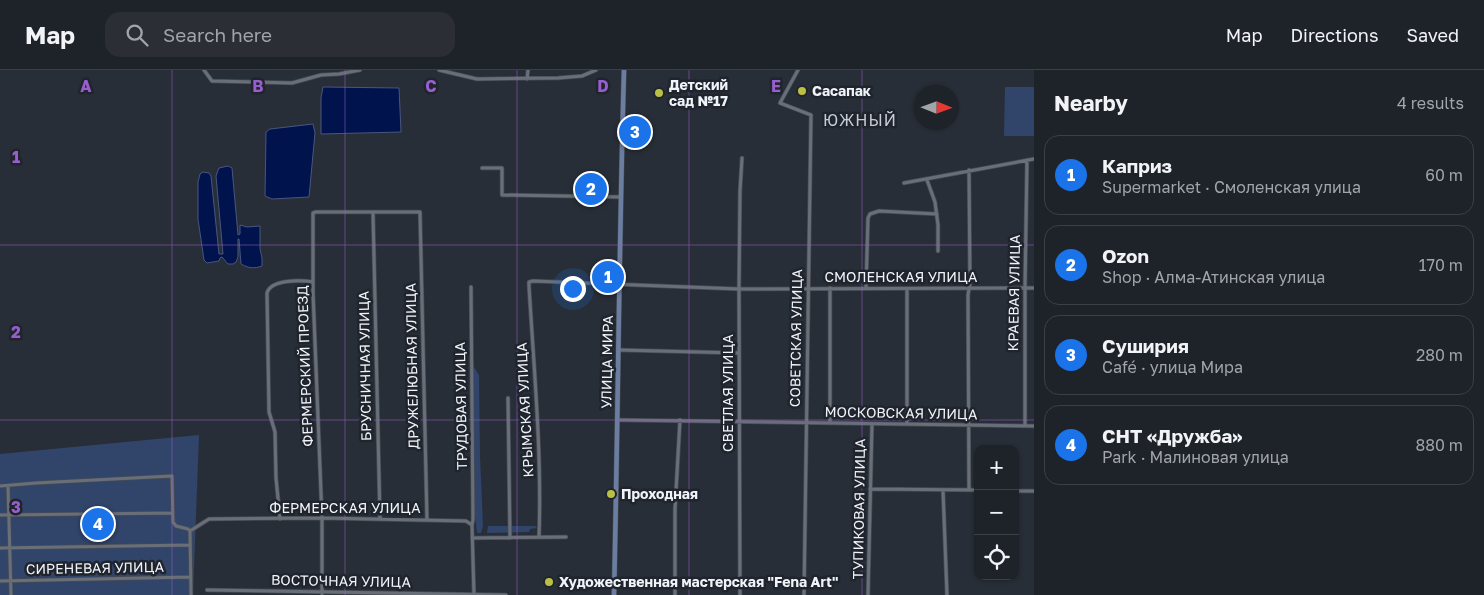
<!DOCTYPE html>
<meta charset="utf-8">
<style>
:root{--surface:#1e2229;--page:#2b2f35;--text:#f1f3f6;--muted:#a1a4a8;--line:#3c3f46;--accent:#1a73e8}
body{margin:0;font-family:"Golos Text",sans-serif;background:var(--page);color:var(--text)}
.controls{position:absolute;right:15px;bottom:15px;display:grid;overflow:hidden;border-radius:10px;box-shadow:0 1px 4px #0004}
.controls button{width:45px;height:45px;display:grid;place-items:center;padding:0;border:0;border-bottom:1px solid var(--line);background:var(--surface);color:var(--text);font:25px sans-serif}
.compass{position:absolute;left:914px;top:15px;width:45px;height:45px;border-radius:50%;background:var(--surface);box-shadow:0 1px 4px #0004;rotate:91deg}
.you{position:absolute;left:572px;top:218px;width:18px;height:18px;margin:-12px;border:4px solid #fff;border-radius:50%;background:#1a73e8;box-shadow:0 0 0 8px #1a73e833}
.badge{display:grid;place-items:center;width:32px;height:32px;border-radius:50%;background:var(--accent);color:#fff;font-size:16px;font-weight:700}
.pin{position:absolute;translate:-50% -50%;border:2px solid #fff;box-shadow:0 1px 5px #0006}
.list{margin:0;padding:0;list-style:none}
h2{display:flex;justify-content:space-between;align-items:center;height:65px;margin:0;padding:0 20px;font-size:21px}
h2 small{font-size:16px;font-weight:400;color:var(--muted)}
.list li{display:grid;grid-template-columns:32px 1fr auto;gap:15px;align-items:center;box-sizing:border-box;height:80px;margin:0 10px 10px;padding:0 10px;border:1px solid var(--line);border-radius:15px}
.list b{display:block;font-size:19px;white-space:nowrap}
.list p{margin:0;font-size:16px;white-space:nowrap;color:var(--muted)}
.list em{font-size:16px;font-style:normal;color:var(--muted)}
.icon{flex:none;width:28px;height:28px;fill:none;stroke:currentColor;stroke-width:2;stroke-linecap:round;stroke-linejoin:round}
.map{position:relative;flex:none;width:1034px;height:525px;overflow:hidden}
header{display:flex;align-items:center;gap:30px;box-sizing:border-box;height:70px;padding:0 25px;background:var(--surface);border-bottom:1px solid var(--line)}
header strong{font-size:24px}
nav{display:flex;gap:28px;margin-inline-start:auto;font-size:18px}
.search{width:350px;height:45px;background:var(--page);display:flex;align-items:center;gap:12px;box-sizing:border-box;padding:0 18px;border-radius:15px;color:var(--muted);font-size:19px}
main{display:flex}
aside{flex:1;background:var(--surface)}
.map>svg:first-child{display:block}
.green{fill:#31456a}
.water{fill:#00134d;stroke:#485681}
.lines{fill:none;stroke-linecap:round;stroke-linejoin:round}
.street-casing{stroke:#474b53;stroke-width:4.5}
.secondary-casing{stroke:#474b53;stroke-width:5.5}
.street{stroke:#696f79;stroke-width:3}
.secondary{stroke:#6b7ea1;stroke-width:4.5}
.grid{fill:none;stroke:#985ece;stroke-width:1;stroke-opacity:0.55}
.poi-dot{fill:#bbc045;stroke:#1f242d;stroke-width:2}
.labels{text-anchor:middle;stroke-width:5;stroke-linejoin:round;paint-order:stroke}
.poi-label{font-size:14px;font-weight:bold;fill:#f0f4fa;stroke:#1f242d;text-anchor:start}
.street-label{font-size:14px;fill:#f0f4fa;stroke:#1f242d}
.quarter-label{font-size:16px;letter-spacing:1px;fill:#c5ccd7;stroke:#1f242d}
.grid-label{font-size:16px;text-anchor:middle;font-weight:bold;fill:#985ece;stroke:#1f242d;stroke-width:5;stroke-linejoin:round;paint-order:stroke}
</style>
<header>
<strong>Map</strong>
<div class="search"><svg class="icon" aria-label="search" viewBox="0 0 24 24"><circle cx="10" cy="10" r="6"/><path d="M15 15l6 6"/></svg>Search here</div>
<nav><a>Map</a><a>Directions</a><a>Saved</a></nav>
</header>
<main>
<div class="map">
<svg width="1034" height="525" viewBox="0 0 1034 525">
<rect width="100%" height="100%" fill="#282e37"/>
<path class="green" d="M1005 17H1034V66H1004Z
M474 297 479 305 480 387 483 456 481 463H477L474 436 473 308Z
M199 365 193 525H0V384Z
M488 456H535L537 458 530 459 529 462 487 463Z"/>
<path class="water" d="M323 17 399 18 401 62 321 64V28Z
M313 54 315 63 309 127 272 129 265 126 266 62 270 59Z
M228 96 232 98 238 165 240 164V155L247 157 260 156V179L262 188V196C254 199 248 198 241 194L239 169H238V187L236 192 233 194H228L222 187 220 188 219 191 207 193 204 190 198 149V112L200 104 203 102 209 103 211 106 219 184H223L216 106 219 98Z"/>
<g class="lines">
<g class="street-casing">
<path id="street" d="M204 0 212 11 292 13 321 5 339 4 360 0
M439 0 477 9 558 8 582 6 596 0
M798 0 780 33 811 45 804 525
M527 9 528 0
M482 98H502V125L620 127
M927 110 935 132 938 155V181
M904 113 1034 89
M373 143 380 449
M471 217 473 450 472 455
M866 218 868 148 870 144 879 141 937 144
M619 280 739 283
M508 328 510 468
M618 350 1034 356
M830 353V218
M907 354V219
M1025 356V218L1027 90
M0 416 36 413 172 406 173 452 176 456 188 459 190 461 191 525
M8 416 11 525
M870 419 978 420
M943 420 947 525
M969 420 968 225 970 213 969 100
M1015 421H1034
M0 445 172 443
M280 449 276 408 275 362 269 342 267 223C271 209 301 210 313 212
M190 461 209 449 322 448 466 451 472 455 474 525
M539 467C542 383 534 300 529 216V212L533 211 739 219 1034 218
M472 468 566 467
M0 478 190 475
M0 511 191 507
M207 520 506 525
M322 525V448L313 222V143L316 142H420L427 450
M675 525V439L680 350
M740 525 739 219 740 121 742 88
M868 525 872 354"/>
</g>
<g class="secondary-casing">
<path id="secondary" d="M614 525C618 350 619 175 624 0"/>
</g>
<use href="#street" class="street"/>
<use href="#secondary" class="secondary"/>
</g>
<path class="grid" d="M172 0V525M345 0V525M517 0V525M689 0V525M862 0V525M0 175H1034M0 350H1034"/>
<g class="poi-dot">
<circle cx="802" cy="21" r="5"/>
<circle cx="659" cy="23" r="5"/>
<circle cx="611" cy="424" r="5"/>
<circle cx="549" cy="512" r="5"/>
</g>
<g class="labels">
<g class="poi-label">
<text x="669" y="20">Детский<tspan x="669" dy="16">сад №17</tspan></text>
<text x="812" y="26">Сасапак</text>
<text x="621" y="429">Проходная</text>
<text x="559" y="517">Художественная мастерская "Fena Art"</text>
</g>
<g class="street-label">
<text x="901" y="212">СМОЛЕНСКАЯ УЛИЦА</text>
<text transform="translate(1014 223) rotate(-89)" y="5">КРАЕВАЯ УЛИЦА</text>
<text transform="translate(796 268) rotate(-89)" y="5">СОВЕТСКАЯ УЛИЦА</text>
<text transform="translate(607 292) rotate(-89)" y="5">УЛИЦА МИРА</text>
<text transform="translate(305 296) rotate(-92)" y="5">ФЕРМЕРСКИЙ ПРОЕЗД</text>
<text transform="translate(365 296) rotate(-91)" y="5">БРУСНИЧНАЯ УЛИЦА</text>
<text transform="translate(412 296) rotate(-91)" y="5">ДРУЖЕЛЮБНАЯ УЛИЦА</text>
<text transform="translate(728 323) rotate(-90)" y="5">СВЕТЛАЯ УЛИЦА</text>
<text transform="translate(461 336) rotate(-91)" y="5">ТРУДОВАЯ УЛИЦА</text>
<text transform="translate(525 340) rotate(-93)" y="5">КРЫМСКАЯ УЛИЦА</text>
<text transform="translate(901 343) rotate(1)" y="5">МОСКОВСКАЯ УЛИЦА</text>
<text x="345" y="443">ФЕРМЕРСКАЯ УЛИЦА</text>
<text transform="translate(859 439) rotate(-89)" y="5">ТУПИКОВАЯ УЛИЦА</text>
<text transform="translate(95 498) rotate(-1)" y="5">СИРЕНЕВАЯ УЛИЦА</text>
<text transform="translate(341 511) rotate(1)" y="5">ВОСТОЧНАЯ УЛИЦА</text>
</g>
<g class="quarter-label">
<text x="860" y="56">ЮЖНЫЙ</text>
</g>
</g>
<g class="grid-label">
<text x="86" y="22">A</text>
<text x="258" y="22">B</text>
<text x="431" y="22">C</text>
<text x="603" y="22">D</text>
<text x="776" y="22">E</text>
<text x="16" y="93">1</text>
<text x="16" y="268">2</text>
<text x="16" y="443">3</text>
</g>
</svg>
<div class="controls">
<button>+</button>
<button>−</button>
<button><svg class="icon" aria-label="locate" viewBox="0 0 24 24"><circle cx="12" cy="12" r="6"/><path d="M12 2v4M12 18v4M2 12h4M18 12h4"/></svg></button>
</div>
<svg class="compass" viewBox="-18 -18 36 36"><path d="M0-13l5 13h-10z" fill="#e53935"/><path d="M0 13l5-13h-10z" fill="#a1a4a8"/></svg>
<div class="you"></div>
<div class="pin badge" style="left:608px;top:207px">1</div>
<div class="pin badge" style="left:591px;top:119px">2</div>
<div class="pin badge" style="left:635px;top:62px">3</div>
<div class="pin badge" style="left:98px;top:454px">4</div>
</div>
<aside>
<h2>Nearby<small>4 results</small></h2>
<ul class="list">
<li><span class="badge">1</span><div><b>Каприз</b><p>Supermarket · Смоленская улица</p></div><em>60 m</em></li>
<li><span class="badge">2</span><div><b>Ozon</b><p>Shop · Алма-Атинская улица</p></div><em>170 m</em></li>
<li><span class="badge">3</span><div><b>Суширия</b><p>Café · улица Мира</p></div><em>280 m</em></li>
<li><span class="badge">4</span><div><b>СНТ «Дружба»</b><p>Park · Малиновая улица</p></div><em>880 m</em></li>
</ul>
</aside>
</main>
